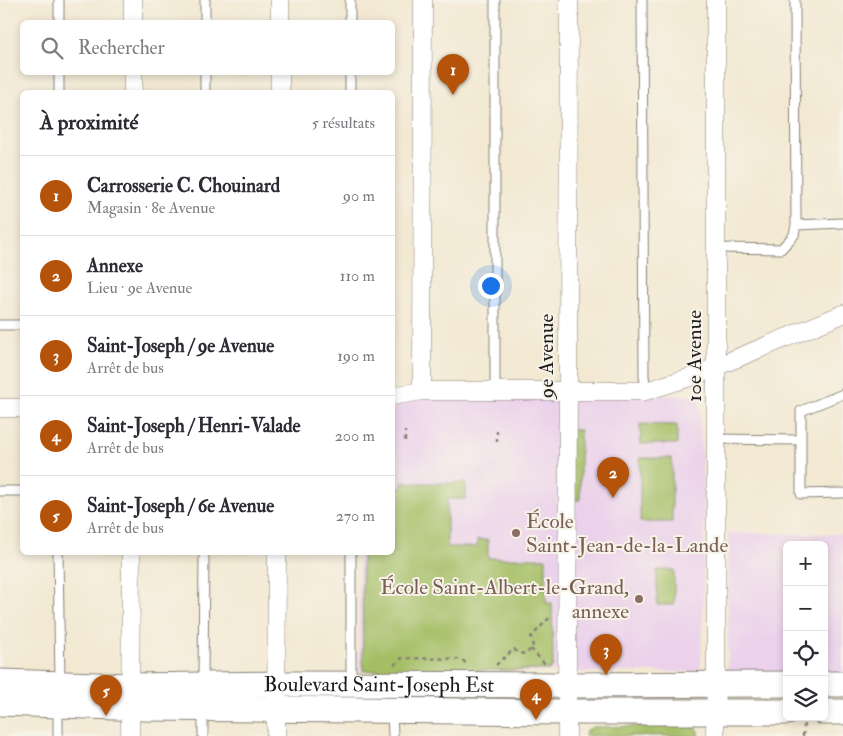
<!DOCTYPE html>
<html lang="fr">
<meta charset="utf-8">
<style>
:root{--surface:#fff;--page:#f7f7f7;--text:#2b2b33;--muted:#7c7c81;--line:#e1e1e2;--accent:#b45309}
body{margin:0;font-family:"IM FELL Double Pica",serif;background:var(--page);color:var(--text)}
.controls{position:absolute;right:15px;bottom:15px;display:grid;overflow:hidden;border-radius:8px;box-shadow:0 2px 8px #0003}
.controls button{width:45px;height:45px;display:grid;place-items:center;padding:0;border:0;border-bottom:1px solid var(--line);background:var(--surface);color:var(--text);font:25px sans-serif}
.you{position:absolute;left:490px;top:285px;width:18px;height:18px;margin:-12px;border:4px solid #fff;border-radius:50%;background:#1a73e8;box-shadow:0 0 0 8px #1a73e833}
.badge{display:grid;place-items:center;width:32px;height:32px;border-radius:50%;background:var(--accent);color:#fff;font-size:16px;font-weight:700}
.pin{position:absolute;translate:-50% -41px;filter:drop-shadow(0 1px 2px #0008)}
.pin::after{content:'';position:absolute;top:26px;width:18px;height:15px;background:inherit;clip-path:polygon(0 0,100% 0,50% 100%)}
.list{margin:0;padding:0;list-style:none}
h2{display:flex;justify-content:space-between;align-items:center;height:65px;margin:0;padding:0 20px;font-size:21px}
h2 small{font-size:16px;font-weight:400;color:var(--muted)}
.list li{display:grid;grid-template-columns:32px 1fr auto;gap:15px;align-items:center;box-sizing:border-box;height:80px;padding:0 20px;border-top:1px solid var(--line)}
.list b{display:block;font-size:19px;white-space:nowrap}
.list p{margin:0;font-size:16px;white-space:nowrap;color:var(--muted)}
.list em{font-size:16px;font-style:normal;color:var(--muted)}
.icon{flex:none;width:28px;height:28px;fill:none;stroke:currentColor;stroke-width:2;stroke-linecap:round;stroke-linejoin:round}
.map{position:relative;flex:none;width:843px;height:736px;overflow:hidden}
.search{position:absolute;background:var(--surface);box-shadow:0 2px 8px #0003;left:20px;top:20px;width:375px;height:55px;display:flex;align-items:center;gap:12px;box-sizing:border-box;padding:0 18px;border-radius:8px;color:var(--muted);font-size:19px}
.panel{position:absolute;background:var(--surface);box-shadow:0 2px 8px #0003;left:20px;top:90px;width:375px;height:465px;border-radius:8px}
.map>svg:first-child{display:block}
.built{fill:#ebd1eb}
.green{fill:#a3be64;stroke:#606d40}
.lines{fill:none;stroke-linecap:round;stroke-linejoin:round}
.lane-casing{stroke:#888278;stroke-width:11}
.street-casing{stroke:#888278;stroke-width:19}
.secondary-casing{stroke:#888278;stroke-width:27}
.path{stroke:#888278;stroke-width:2.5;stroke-dasharray:4 4;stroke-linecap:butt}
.lane{stroke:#fff;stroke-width:9}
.street{stroke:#fff;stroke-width:18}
.secondary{stroke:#fff;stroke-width:25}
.education-dot{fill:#8d6e63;stroke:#f7f3e8;stroke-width:2}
.labels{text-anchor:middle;stroke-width:4;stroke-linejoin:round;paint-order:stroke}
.street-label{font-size:21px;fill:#1c1c1c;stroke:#f7f3e8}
.education-label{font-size:21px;fill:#785e54;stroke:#f7f3e8;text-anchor:start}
</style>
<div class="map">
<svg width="843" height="736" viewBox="0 0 843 736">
<rect width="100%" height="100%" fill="#f7f3e8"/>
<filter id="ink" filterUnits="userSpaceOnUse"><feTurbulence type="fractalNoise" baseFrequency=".02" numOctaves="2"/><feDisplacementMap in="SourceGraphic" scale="10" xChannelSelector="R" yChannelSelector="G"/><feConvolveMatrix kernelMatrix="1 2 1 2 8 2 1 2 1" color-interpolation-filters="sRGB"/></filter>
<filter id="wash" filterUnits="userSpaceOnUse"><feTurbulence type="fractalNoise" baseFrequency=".0096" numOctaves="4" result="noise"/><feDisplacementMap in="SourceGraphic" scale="20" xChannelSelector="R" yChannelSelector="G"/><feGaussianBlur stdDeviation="1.12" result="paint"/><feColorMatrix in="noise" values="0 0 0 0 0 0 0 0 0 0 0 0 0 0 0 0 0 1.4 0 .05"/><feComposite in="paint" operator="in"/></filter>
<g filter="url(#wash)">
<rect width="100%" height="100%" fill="#f3e9d3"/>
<path class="built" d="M699 395 705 532 701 664 698 670 694 672 359 671V553L392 552 393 403 422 398Z
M728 533 843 534V677H824V545H787V677L728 678Z"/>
<path class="green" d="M640 424 677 425V444H641Z
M569 430H580V500H569Z
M640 458H672V522H640Z
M402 483H466V499H447V547H477V540H488V558H546V603H552L553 662 552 667 549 670 363 671 362 553 392 552 393 488H402Z
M657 570H674V605H657Z
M691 725 698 729 699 736H585L586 731 593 727Z"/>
</g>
<g filter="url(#ink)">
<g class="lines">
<g class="lane-casing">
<path id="lane" d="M642 0 644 376 646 391
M795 0 796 225 843 223
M59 22V0
M205 22V0
M350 22V0
M59 92V72
M205 92V72
M350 92V72
M716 248 781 249 794 235 796 225
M0 325H22
M495 391V0
M843 394 801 411V494L843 493
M716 439 801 440
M0 491H22
M58 552 60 682
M351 552V682
M203 685 204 552
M392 711 393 736
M58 736V706
M203 736V711"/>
</g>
<g class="street-casing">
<path id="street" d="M133 22V0
M280 22V0
M133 92V72
M280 92V72
M422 391 423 0
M392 396 422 391H646L694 376 843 314
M0 408H22
M130 736 131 552
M276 736 277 552
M567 736 569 0
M715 736 716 674V0"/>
</g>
<g class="secondary-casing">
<g id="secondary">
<path id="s1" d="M0 682 131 686 290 684 568 685 787 684"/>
<path d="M824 684H843"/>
<path d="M0 703 145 708 568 712H787"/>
<path d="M824 712H843"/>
</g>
</g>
<path class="path" d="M405 441V431
M497 442V431
M531 649 546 665
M394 665 402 658 462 659 466 664
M496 665 514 649 518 653 526 654 533 647 531 637 551 616
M803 736 804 724"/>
<use href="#lane" class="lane"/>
<use href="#street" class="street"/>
<use href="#secondary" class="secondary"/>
</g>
</g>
<g class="education-dot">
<circle cx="516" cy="533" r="5"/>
<circle cx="639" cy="599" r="5"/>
</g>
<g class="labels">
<g class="street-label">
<text transform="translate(546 356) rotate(-90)" y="7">9e Avenue</text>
<text transform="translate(694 356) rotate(-90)" y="7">10e Avenue</text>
<text dy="7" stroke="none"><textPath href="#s1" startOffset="379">Boulevard Saint-Joseph Est</textPath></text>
</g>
<g class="education-label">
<text x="526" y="528">École<tspan x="526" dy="24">Saint-Jean-de-la-Lande</tspan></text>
<text x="629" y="594" text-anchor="end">École Saint-Albert-le-Grand,<tspan x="629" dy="24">annexe</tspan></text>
</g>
</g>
</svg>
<div class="controls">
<button>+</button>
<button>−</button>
<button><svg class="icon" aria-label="locate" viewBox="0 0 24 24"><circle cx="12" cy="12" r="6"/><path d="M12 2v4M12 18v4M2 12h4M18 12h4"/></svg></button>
<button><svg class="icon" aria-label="layers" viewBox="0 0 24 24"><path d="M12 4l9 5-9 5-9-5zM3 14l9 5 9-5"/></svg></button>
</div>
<div class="you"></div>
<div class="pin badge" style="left:453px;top:95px">1</div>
<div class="pin badge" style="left:613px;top:498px">2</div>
<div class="pin badge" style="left:606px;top:675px">3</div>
<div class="pin badge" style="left:536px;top:720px">4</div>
<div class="pin badge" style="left:106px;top:716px">5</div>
<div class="search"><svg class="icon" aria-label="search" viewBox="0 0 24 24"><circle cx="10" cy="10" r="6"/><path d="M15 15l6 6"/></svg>Rechercher</div>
<section class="panel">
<h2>À proximité<small>5 résultats</small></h2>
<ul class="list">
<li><span class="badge">1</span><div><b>Carrosserie C. Chouinard</b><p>Magasin · 8e Avenue</p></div><em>90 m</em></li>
<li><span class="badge">2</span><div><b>Annexe</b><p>Lieu · 9e Avenue</p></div><em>110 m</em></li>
<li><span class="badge">3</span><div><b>Saint-Joseph / 9e Avenue</b><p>Arrêt de bus</p></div><em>190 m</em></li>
<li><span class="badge">4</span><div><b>Saint-Joseph / Henri-Valade</b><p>Arrêt de bus</p></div><em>200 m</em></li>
<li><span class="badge">5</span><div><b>Saint-Joseph / 6e Avenue</b><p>Arrêt de bus</p></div><em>270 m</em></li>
</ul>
</section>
</div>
